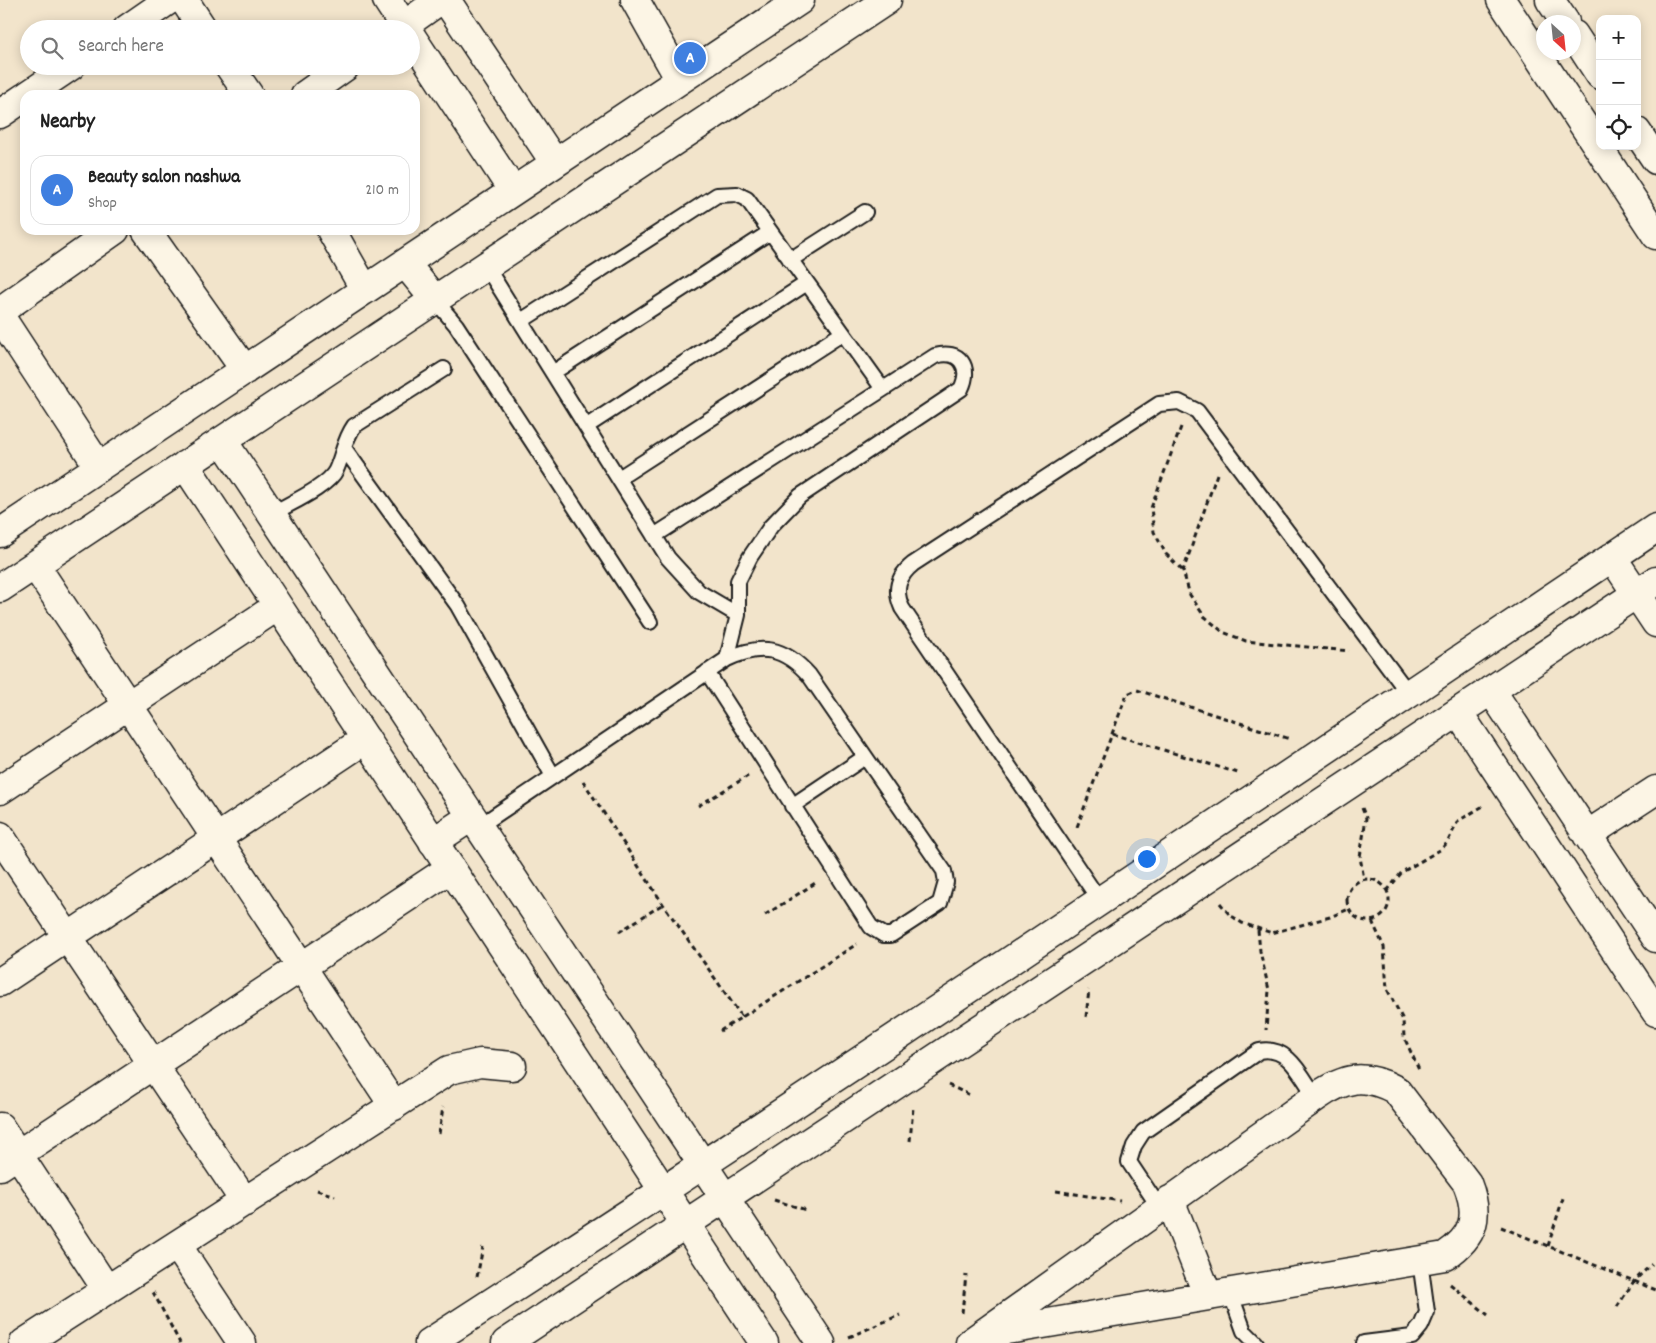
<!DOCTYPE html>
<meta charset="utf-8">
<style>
:root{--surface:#fff;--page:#f2f2f2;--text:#222;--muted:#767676;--line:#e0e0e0;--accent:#d93025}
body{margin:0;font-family:Dekko,sans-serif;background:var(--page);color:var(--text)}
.controls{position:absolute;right:15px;top:15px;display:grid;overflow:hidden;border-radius:10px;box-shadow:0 2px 12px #0003}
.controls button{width:45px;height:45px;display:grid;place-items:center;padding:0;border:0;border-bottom:1px solid var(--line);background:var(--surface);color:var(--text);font:25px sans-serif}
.compass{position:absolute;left:1536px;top:15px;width:45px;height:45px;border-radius:50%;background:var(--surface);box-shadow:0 2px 12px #0003;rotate:153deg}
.you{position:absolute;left:1146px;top:858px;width:18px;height:18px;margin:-12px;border:4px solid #fff;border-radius:50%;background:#1a73e8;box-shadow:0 0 0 8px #1a73e833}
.badge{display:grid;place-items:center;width:32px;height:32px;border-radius:50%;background:var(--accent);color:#fff;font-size:16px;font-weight:700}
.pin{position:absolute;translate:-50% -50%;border:2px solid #fff;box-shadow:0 1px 5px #0006}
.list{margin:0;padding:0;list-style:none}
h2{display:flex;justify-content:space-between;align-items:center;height:65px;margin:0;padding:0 20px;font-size:21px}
h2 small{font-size:16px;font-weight:400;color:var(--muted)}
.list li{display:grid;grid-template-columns:32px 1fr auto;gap:15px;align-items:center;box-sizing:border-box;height:70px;margin:0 10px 10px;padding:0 10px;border:1px solid var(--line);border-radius:15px}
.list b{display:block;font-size:19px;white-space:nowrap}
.list p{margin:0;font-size:16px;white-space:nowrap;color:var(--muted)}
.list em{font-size:16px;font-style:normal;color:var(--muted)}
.icon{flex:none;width:28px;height:28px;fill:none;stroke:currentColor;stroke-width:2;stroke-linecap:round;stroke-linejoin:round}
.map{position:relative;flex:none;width:1656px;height:1343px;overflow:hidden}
.search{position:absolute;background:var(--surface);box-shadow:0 2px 12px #0003;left:20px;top:20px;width:400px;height:55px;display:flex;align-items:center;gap:12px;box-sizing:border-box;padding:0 18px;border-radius:28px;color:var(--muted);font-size:19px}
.panel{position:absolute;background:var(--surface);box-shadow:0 2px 12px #0003;left:20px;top:90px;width:400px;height:145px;border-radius:15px}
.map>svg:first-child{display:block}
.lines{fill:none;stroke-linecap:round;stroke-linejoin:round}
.service-casing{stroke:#1c1c1c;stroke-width:18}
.minor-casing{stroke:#1c1c1c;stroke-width:31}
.path{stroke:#1c1c1c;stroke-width:3;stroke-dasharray:5 4;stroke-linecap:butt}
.service{stroke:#fcf5e5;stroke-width:14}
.minor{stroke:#fcf5e5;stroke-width:28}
</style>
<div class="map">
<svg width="1656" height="1343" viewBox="0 0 1656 1343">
<rect width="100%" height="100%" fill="#f2e4cb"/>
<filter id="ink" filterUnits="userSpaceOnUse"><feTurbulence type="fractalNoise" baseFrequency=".02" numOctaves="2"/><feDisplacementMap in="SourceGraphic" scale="10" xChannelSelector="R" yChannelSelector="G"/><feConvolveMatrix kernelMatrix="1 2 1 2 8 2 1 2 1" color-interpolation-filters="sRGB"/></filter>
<g filter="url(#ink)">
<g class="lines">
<g class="service-casing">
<path id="service" d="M790 260 865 212
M486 266 668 558 699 592 738 615
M435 300 456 325 650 622
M521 321 717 195 737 194 747 199 883 389
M554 372 770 232
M587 426 807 283
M344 448 458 606 553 776
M619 478 843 333
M272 514C288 504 328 487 336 470 343 455 344 440 354 426L444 369
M707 672 871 927 884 935H891L940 903 946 882 944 871 809 675C784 647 761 643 727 659
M792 806 865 757
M478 827 727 659 738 615V581L750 557 771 526 800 496 961 389C972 367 960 349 935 356L654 536
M1100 901 902 608C894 590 898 576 913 564L1159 404 1179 402 1197 411 1409 694
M1159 1207 1129 1162 1134 1146 1143 1132 1259 1051C1289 1045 1301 1076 1316 1097
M1230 1292 1244 1331 1256 1343
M1364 1343 1412 1337 1421 1326 1427 1312 1420 1261"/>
</g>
<g class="minor-casing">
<path id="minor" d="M184 0 203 29
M387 0 406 29
M446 0 555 163
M635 0 680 80
M1501 0 1656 235
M1550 0 1565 22
M127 29 169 0
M399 29 440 0
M1574 35 1600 75
M411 36 513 191
M229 66 249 95
M28 95 71 66
M305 95 346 66
M0 114 25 97
M1637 132 1656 160
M146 230 245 370
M331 230 365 290
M405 263 435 300
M0 311 115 230
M0 316 99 467
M223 441 821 1343
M185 465 764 1343
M0 533 800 0
M1612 557 1656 623
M35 565 394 1106
M0 588 887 0
M1491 690 1656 938
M1458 712 1656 1012
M0 790 278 606
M1587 835 1656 790
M0 836 245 1202
M433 842 471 817
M0 982 366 739
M0 1127 107 1290
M0 1166 451 868
M1170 1200 1208 1296
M177 1245 242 1343
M24 1343 449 1070 480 1063 512 1066
M429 1343C842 1077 1248 801 1656 528
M506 1343 1656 581
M970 1343 1316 1097C1345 1077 1364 1073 1396 1090L1467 1183C1480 1216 1475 1236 1445 1256L983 1334"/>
</g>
<path class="path" d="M1181 427 1151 508 1154 532 1166 554 1183 571
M1217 474 1183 571 1190 595 1204 616 1223 632 1246 641 1349 651
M1112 734 1238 773
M583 781 663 904 742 1017
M698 806 748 776
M1362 808 1366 818 1360 857 1364 879
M1077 827 1127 694 1137 690 1290 739
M1347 900a21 21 0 1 1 42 0a21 21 0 1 1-42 0Z
M1387 891 1402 872 1440 850 1447 843 1458 821 1485 805
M1220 903 1229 914 1242 923 1272 933 1330 917 1349 909
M765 915 817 882
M1372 921 1384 947 1387 989 1403 1020 1404 1037 1419 1070
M1258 930 1260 951 1269 990 1266 1030
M619 932 663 904
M1086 1017 1089 990
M720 1031 857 944
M948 1085 970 1095
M439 1134 443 1107
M910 1141 913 1108
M317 1190 335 1196
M1056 1191 1120 1201
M774 1200 806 1210
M1501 1227 1656 1290
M1548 1246 1564 1195
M477 1277 483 1247
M1450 1284 1488 1315
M153 1292 180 1343
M1617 1307 1634 1281 1652 1264
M962 1313 966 1275
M849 1337 900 1315"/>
<use href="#service" class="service"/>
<use href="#minor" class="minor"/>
</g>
</g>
</svg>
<div class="controls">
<button>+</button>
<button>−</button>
<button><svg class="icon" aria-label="locate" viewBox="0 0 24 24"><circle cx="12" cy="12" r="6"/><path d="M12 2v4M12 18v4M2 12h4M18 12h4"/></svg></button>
</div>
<svg class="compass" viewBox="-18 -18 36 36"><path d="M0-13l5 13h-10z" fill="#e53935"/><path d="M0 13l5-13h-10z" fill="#767676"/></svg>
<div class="you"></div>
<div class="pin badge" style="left:690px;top:58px;background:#3f7fe0">A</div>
<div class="search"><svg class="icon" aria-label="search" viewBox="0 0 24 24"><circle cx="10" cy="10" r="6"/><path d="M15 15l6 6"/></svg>Search here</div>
<section class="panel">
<h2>Nearby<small></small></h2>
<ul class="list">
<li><span class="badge" style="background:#3f7fe0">A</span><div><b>Beauty salon nashwa</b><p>Shop</p></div><em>210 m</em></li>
</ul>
</section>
</div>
